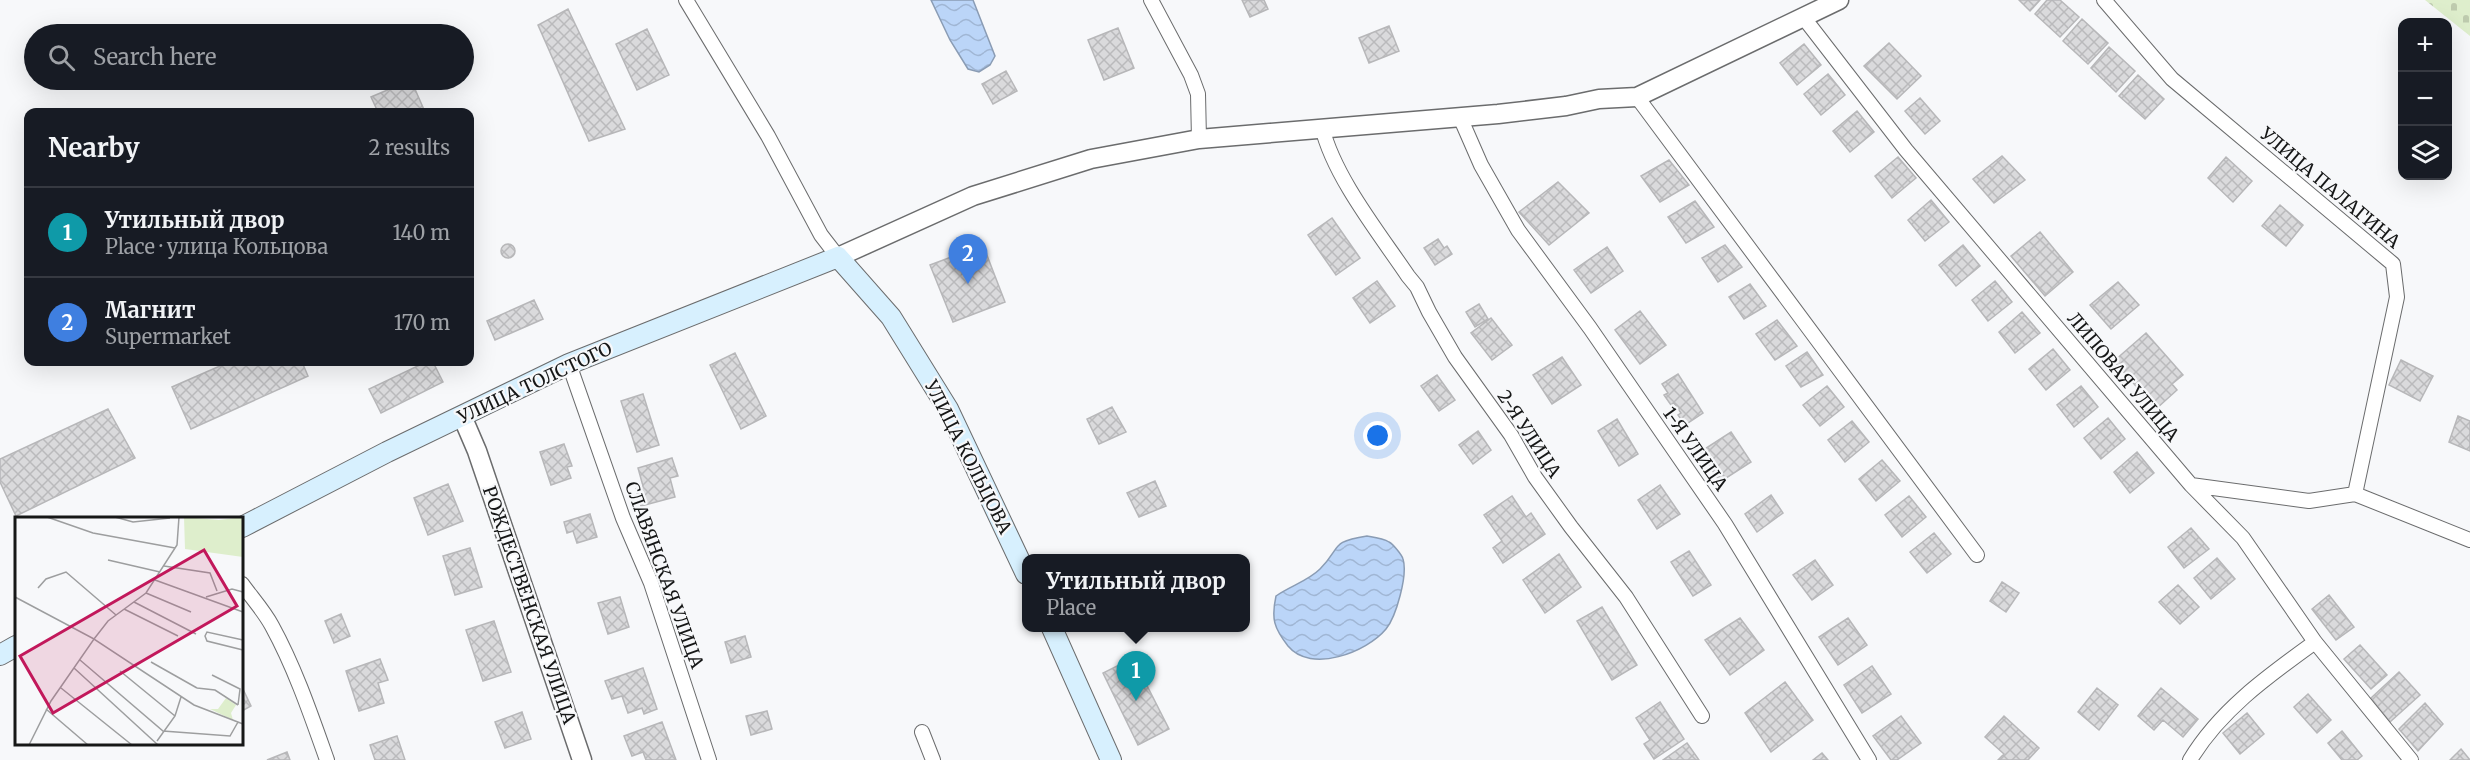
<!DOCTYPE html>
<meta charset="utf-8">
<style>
:root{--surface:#171b24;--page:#20242c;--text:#f1f3f6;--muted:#9ea1a6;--line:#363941;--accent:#d93025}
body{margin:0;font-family:Merriweather,serif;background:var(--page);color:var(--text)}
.controls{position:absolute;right:18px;top:18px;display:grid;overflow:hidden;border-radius:12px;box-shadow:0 6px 24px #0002}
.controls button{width:54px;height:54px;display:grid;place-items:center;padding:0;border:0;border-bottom:2px solid var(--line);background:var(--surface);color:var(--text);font:30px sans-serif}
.you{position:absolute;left:1378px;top:436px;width:21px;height:21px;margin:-15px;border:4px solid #fff;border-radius:50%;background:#1a73e8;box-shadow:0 0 0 9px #1a73e833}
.badge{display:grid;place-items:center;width:39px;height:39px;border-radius:50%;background:var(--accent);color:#fff;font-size:20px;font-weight:700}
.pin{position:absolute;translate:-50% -50px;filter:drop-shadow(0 2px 3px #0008)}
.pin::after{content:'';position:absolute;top:32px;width:21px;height:18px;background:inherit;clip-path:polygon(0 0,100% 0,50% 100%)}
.popup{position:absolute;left:1022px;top:554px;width:228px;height:78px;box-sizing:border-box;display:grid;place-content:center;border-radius:12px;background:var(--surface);filter:drop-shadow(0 2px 4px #0005);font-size:20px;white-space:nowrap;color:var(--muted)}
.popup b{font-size:22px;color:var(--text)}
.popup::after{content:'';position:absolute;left:50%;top:100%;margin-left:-12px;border:12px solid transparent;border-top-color:var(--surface)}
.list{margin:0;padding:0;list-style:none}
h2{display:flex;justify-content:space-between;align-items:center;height:78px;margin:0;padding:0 24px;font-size:26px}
h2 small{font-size:20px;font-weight:400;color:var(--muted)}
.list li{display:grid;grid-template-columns:39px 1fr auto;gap:18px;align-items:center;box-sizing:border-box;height:90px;padding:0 24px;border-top:2px solid var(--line)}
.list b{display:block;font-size:22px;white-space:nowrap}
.list p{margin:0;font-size:20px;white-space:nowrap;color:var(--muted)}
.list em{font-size:20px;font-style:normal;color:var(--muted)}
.icon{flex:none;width:33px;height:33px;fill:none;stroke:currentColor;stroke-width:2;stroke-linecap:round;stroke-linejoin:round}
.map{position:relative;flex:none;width:2470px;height:760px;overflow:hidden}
.search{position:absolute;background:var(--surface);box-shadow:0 6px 24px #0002;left:24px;top:24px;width:450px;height:66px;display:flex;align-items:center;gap:15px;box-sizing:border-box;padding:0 21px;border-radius:33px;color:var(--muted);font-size:22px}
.panel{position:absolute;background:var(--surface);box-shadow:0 6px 24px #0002;left:24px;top:108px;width:450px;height:258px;border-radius:12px}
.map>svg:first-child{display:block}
.cemetery{fill:url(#cemetery-stones)}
.water{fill:url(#water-waves);stroke:#8a9cb4;stroke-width:1.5}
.building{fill:url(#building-cross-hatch);stroke:#b7b7b9;stroke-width:1.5}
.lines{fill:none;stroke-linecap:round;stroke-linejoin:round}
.minor-casing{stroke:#6b6c6d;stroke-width:16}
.tertiary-casing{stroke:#6b6c6d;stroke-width:21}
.secondary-casing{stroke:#6b6c6d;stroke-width:22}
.minor{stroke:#fff;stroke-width:14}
.tertiary{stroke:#fff;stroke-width:18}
.secondary{stroke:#d7f0fe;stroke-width:20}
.labels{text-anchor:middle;stroke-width:4.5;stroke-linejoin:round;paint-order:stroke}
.street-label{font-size:18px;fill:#161717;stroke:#f7f8fa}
.inset-road{fill:none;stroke:#9d9e9f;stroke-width:1.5}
.view{fill:#c2185b;fill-opacity:0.15;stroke:#c2185b;stroke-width:3}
.inset-edge{fill:none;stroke:#161717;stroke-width:3}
</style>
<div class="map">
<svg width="2470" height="760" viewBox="0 0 2470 760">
<defs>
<pattern id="cemetery-stones" width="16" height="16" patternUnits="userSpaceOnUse" patternTransform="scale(1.5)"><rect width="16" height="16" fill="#deeecc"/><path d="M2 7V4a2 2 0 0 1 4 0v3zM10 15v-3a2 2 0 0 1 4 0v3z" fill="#becbae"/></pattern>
<pattern id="water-waves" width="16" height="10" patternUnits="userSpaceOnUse" patternTransform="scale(1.5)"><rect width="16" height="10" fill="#bbd5f8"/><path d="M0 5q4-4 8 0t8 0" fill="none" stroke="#a0b6d4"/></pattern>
<pattern id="building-cross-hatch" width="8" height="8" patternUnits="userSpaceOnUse" patternTransform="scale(1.5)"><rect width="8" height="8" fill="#dadadc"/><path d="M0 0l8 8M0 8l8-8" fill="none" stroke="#bababc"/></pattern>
</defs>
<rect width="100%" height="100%" fill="#f7f8fa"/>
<path class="cemetery" d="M2425 0H2470V36Z"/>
<path class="water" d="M931 0H973L995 56 990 65 979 72 968 69 950 40Z
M1367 536C1373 537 1383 538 1389 542 1393 544 1402 555 1403 559 1408 575 1396 617 1386 629 1367 652 1311 674 1288 646 1274 628 1271 619 1276 596 1290 586 1308 581 1320 569 1342 547 1329 542 1367 536Z"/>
<path class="building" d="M1242 0H1264L1268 9 1250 17Z
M2019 0H2040L2030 11Z
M2047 0H2060L2079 17 2060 37 2035 14Z
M568 9 625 129 589 141 538 25Z
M2082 19 2108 43 2088 64 2063 41Z
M1389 26 1399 51 1369 63 1359 38Z
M1118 28 1134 68 1104 80 1088 40Z
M647 29 669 75 637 90 616 44Z
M1889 43 1921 76 1897 99 1864 66Z
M1804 44 1821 65 1797 85 1780 63Z
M2109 47 2135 71 2116 92 2091 68Z
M1006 71 1017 91 993 104 982 84Z
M1828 74 1845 95 1821 115 1804 94Z
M2138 75 2164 99 2145 119 2119 96Z
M411 80 425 112H378L371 97Z
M1920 98 1940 121 1925 134 1905 111Z
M1857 111 1874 132 1850 152 1833 131Z
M2002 156 2025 180 1994 203 1973 179Z
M1898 157 1916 178 1892 198 1875 176Z
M2226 157 2252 181 2233 202 2208 178Z
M1669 160 1689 185 1660 202 1641 176Z
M1558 182 1589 213 1549 245 1519 212Z
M1931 200 1949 222 1925 241 1908 220Z
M1695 201 1714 227 1686 243 1668 217Z
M2280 205 2303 225 2286 246 2262 226Z
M1332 218 1360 258 1336 275 1308 235Z
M2040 232 2073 272 2045 296 2011 256Z
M1438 239 1444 248 1447 246 1452 254 1435 265 1424 248Z
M501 251a7 7 0 1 1 14 0a7 7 0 1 1-14 0Z
M983 245 1005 302 953 322 930 265Z
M1725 245 1742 267 1718 282 1702 258Z
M1963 245 1980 266 1956 286 1939 265Z
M1607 247 1623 271 1591 293 1574 270Z
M1377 281 1395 306 1370 323 1353 298Z
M1995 281 2012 302 1988 321 1972 300Z
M2118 282 2139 305 2111 329 2090 305Z
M1750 284 1766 306 1744 319 1729 297Z
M534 300 543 319 495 340 487 321Z
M1479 304 1488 319 1475 327 1466 312Z
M1640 311 1666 345 1640 364 1615 330Z
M2022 312 2040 333 2015 353 1999 332Z
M1491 318 1512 345 1492 360 1471 333Z
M1777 320 1797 346 1775 360 1756 334Z
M2146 333 2183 375 2172 384 2177 390 2156 409 2114 361Z
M2053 349 2070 370 2046 390 2029 369Z
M1807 352 1823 375 1801 387 1786 366Z
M735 353 766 416 741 429 710 365Z
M1562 357 1581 385 1552 404 1533 375Z
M2401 360 2433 376 2420 401 2389 385Z
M229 362H302L308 376 191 429 172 387Z
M426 362H433L443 382 381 413 369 389Z
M1678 374 1703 413 1685 425 1678 415 1681 413 1674 403 1671 405 1664 395 1668 393 1662 384Z
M1437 375 1455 400 1439 411 1421 386Z
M1827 386 1844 407 1820 426 1803 405Z
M2081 386 2098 407 2074 427 2057 405Z
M643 394 659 445 637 452 621 401Z
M1112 407 1126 432 1099 444 1087 419Z
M108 409 135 458 16 516 0 482V459Z
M2458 416 2470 421V451L2449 442Z
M2108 418 2125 439 2101 459 2084 438Z
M1617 419 1638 454 1619 466 1598 431Z
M1852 421 1869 442 1845 462 1828 440Z
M1478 431 1491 450 1473 464 1459 445Z
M1731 432 1751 462 1720 482 1700 452Z
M564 444 572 466 567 467 571 478 551 485 540 452Z
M2137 452 2154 473 2130 493 2114 472Z
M672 458 678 476 670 478 675 497 641 506 636 489 643 486 638 468Z
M1882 460 1900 481 1876 501 1859 479Z
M1155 481 1166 506 1139 517 1127 493Z
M448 484 463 521 428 535 414 498Z
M1660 485 1680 514 1657 529 1638 500Z
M1771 495 1783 513 1757 532 1745 514Z
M1512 496 1526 517 1531 513 1545 534 1503 563 1493 548 1502 541 1484 515Z
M1909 496 1926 517 1902 537 1885 515Z
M590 514 597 537 577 543 573 531 567 533 564 522Z
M2191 528 2209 549 2184 568 2168 547Z
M1934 533 1951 554 1927 573 1910 552Z
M470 548 482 587 455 595 443 556Z
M1689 551 1711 585 1693 596 1671 562Z
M1559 554 1581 587 1545 613 1523 580Z
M2217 558 2235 579 2211 599 2194 578Z
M1815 560 1833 585 1812 600 1793 575Z
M2002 582 2019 593 2006 612 1990 601Z
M2178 585 2199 607 2180 624 2159 602Z
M2329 595 2354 627 2336 640 2312 609Z
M620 597 629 627 608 634 598 603Z
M1602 607 1637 665 1612 680 1577 621Z
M341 614 350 636 334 643 325 621Z
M1740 618 1764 650 1730 675 1705 640Z
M1848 618 1867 645 1838 665 1819 637Z
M494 621 511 672 483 681 466 630Z
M745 636 751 657 731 663 725 642Z
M2360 645 2387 675 2371 689 2344 659Z
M1133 658 1169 729 1138 745 1103 673Z
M380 659 388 680 378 683 384 703 359 711 346 671Z
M1872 666 1891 694 1862 713 1844 685Z
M643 668 657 709 644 714 642 708 628 713 622 696 612 699 605 681Z
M2399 672 2420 695 2390 722 2371 698Z
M1785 682 1813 720 1771 752 1745 713Z
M242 687 251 706 242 711Z
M2097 688 2118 705 2099 730 2078 712Z
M2161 688 2198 719 2183 737 2163 720 2154 730 2138 716Z
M2308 694 2331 720 2317 733 2294 707Z
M1660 702 1684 739 1654 759 1644 744 1650 740 1636 718Z
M2425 703 2443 724 2418 751 2399 729Z
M767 711 772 729 751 735 746 716Z
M522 712 531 739 505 748 495 722Z
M2247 713 2264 734 2240 754 2223 733Z
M1901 716 1921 743 1897 760H1891L1873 736Z
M2004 716 2039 748 2028 760H1998L2004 754 1985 737Z
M662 722 676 760H646L643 752 632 756 624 736Z
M2342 731 2362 756 2357 760H2342L2328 743Z
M397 736 405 760H375L370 745Z
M1687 743 1699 760H1663Z
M2461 749 2470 760H2450Z
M287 752 290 760H267Z
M1822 753 1828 760H1813Z"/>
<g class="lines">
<g class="minor-casing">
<path id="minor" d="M686 0 768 136 821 235 838 257
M1151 0 1191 75 1198 94 1199 139
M2104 0 2172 79 2393 264 2397 297 2355 494
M1804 18 1906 150 2191 485 2243 538 2315 642 2411 760
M1637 97 1977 555
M1460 117 1481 165 1518 230 1590 328 1725 524 1869 760
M1322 127C1334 177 1379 233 1408 276L1417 287 1429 312 1455 357 1511 435 1535 477 1571 527 1626 597 1702 716
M569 364 623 518 651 583 709 760
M2191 485 2309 501 2355 494 2470 540
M242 584C252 598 264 611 272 626 295 668 311 715 327 760
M922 732 933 760
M2190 760C2220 710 2268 676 2315 642"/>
</g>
<g class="tertiary-casing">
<path id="tertiary" d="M838 257 973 196 1091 159 1199 139 1498 114 1566 106 1599 99 1637 97 1839 0
M462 416 477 451 582 760"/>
</g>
<g class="secondary-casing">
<path id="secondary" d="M242 527 387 452 569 364 838 257 891 317 948 409 1026 574
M1052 628 1111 760
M0 655 16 646"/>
</g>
<use href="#minor" class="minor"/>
<use href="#tertiary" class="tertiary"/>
<use href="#secondary" class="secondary"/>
</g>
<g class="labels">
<g class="street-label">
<text transform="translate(2330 188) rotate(40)" y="6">УЛИЦА ПАЛАГИНА</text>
<text transform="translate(2123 377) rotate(50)" y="6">ЛИПОВАЯ УЛИЦА</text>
<text transform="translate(535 383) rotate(-25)" y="6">УЛИЦА ТОЛСТОГО</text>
<text transform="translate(1529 434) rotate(57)" y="6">2-Я УЛИЦА</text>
<text transform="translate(1695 449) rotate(55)" y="6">1-Я УЛИЦА</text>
<text transform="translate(968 457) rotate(63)" y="6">УЛИЦА КОЛЬЦОВА</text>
<text transform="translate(664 575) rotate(70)" y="6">СЛАВЯНСКАЯ УЛИЦА</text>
<text transform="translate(529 605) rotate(71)" y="6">РОЖДЕСТВЕНСКАЯ УЛИЦА</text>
</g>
</g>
<g transform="translate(15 517)">
<rect width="228" height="228" fill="#f7f8fa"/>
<path d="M211 181 221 188 216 196 218 203 195 192H203Z" fill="#deeecc"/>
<path d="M169 0 204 3 228 0V40L170 32Z" fill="#deeecc"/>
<path class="inset-road" d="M32 0 78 16 160 31M100 0 118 5 155 1M93 43 145 55M149 49 195 56 202 74M140 63 228 95M23 71 31 62 51 55 101 98M131 76 176 95M0 80 79 122 93 104 131 76 162 28 164 0M191 80 217 72 228 75M119 85 181 117M109 92 163 119M228 123 192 115 190 119 192 124 228 133M65 143 148 214 215 219 223 205M136 145 182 171M59 151 143 228M105 154 160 199M197 158 225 172 223 188M46 171 117 228M182 171 200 173 223 188M31 192 73 228M142 224 160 199 166 180M14 228 36 184 79 122 179 188 228 207"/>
<path class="view" d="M189 33 222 89 38 196 5 139Z"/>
<rect width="228" height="228" class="inset-edge"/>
</g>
</svg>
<div class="controls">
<button>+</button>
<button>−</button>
<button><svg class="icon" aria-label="layers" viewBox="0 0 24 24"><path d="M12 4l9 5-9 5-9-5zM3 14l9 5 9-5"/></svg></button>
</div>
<div class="you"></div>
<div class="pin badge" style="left:1136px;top:701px;background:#0f9aa8">1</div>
<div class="popup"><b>Утильный двор</b>Place</div>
<div class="pin badge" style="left:968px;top:284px;background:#3f7fe0">2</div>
<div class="search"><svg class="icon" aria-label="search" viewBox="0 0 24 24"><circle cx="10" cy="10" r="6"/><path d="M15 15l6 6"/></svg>Search here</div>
<section class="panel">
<h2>Nearby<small>2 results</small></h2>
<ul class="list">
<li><span class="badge" style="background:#0f9aa8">1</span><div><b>Утильный двор</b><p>Place · улица Кольцова</p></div><em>140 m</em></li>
<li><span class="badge" style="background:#3f7fe0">2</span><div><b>Магнит</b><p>Supermarket</p></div><em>170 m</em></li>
</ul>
</section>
</div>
